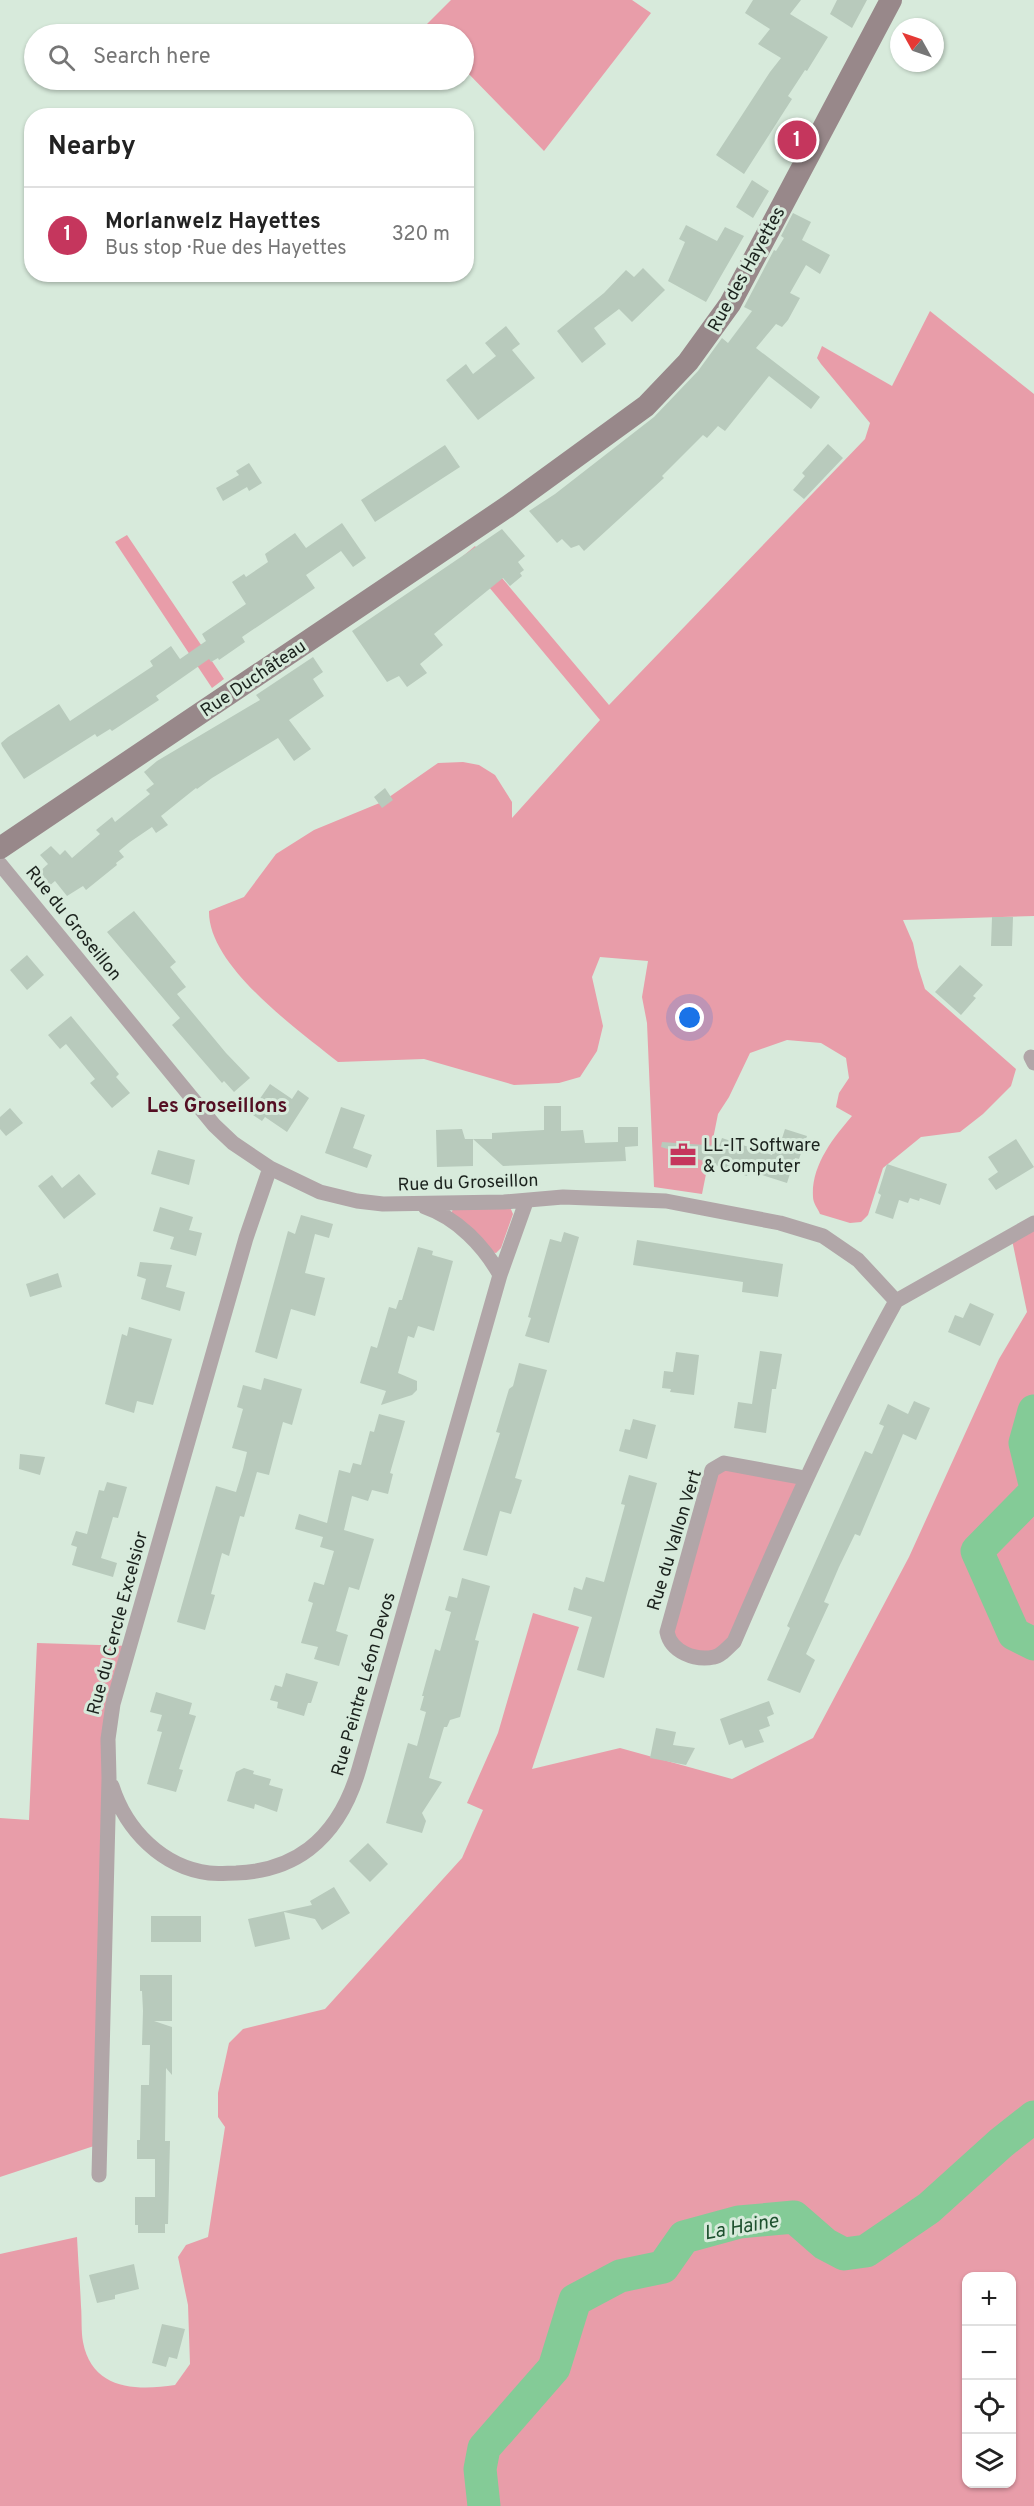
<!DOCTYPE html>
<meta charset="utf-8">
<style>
:root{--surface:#fff;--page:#f2f2f2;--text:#222;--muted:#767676;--line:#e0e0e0;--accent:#c5365d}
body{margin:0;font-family:Overpass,sans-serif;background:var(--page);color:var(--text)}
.controls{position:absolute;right:18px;bottom:18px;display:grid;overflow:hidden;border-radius:12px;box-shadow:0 2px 4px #0004}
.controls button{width:54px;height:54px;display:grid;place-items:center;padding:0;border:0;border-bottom:2px solid var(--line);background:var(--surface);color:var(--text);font:30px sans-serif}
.compass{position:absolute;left:890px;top:18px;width:54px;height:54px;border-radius:50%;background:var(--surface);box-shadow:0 2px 4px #0004;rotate:310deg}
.you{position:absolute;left:690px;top:1018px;width:21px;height:21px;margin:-15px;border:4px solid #fff;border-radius:50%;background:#1a73e8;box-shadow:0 0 0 9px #1a73e833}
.badge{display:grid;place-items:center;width:39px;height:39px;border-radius:50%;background:var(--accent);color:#fff;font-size:20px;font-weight:700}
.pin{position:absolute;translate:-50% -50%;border:3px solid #fff;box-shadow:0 2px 6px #0006}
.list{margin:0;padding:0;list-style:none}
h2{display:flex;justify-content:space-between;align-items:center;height:78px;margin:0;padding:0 24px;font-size:26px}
h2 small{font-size:20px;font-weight:400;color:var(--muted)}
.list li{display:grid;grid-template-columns:39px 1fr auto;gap:18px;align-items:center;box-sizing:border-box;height:96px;padding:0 24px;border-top:2px solid var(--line)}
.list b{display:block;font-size:22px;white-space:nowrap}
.list p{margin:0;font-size:20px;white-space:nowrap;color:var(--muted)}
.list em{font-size:20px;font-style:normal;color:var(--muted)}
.icon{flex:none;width:33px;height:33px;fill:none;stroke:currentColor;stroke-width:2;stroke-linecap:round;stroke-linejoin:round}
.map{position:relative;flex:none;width:1034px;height:2506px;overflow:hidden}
.search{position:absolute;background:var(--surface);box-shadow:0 2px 4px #0004;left:24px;top:24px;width:450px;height:66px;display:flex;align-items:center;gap:15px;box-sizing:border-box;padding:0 21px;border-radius:33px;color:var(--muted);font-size:22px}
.panel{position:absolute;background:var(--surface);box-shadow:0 2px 4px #0004;left:24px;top:108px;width:450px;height:174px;border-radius:24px}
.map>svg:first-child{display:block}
.green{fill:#e89da9;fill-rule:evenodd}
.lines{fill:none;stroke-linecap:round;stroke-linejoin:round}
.river{stroke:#84cb97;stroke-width:33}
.building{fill:#b8cabc}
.street{stroke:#b1a6a8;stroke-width:15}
.secondary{stroke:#98888a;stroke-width:22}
.labels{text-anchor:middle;stroke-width:6;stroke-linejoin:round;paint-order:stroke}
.street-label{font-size:18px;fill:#1b221d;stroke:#d7eadb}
.poi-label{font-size:18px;fill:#1b221d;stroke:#d7eadb;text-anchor:start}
.neighbourhood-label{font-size:20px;font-weight:bold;fill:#540f23;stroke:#d7eadb}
.water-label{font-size:20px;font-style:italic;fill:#1e512f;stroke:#d7eadb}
</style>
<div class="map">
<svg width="1034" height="2506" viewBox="0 0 1034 2506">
<rect width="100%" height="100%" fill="#d7eadb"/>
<path class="green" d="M451 0H632L651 13 544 151 464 69V34H429L423 28Z
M930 311 1034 394V916L903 920 913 943 918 967 925 989 1016 1069 1011 1086 983 1114 960 1132 921 1137 883 1168 868 1215 861 1222 850 1223 820 1214C818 1209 813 1203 813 1197 811 1166 833 1138 852 1116L836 1107 839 1093 849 1078 846 1058 821 1043 787 1040 750 1053 729 1097 718 1114 702 1194 654 1187 647 1023 642 997 648 961 600 957 592 977 603 1026 597 1051 580 1077 559 1083 514 1085 424 1059 338 1062C298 1030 208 966 209 911L244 897 276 854 314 830 382 802 438 763 463 762 479 765 495 775 512 802V818L600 720 463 556 475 546 609 705 865 439 870 423 821 364 817 358 822 346 892 386Z
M127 535 224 679 212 688 115 542Z
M510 1207 513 1214 501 1248 496 1253 491 1252 451 1214 453 1209Z
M1034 1223V2506H0V2254L77 2237C78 2260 80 2283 81 2306 82 2318 81 2331 83 2342 92 2390 137 2391 175 2385L190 2364 188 2305 178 2257 186 2245 208 2237 225 2127 218 2117V2093L229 2043 243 2029 325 2009 462 1858 483 1810 467 1803 498 1733 533 1613 579 1627 532 1769 620 1748 732 1779 813 1738 909 1557 999 1359 1027 1312 1011 1235ZM966 2276H1012V2484H966Z
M724 1463 805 1478 734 1642 717 1657 679 1651 669 1620 712 1470Z
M37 1643 130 1646 113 1704 100 2144 0 2177V1818L29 1820Z"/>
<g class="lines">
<path class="river" d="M1034 1411 1025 1443 1034 1480
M1034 1493 977 1551 1014 1634 1034 1644
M484 2506 480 2469 484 2448 554 2368 575 2300 620 2276 663 2267 684 2237 739 2222 794 2217 825 2244 844 2254 866 2251 929 2208 1001 2143 1034 2117"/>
</g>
<path class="building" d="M753 0H801L790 14 828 37 807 71 805 70 788 96 792 99 744 174 716 155 770 72 781 58 758 44 770 29 745 13Z
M837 0H867L852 28 830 14Z
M752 180 769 191 753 218 736 207Z
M793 213 811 222 802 240 830 255 820 274 806 265 790 293 800 298 788 320 782 327 776 324 756 348 820 397 811 409 769 376 725 431 718 426 707 438 703 435 662 476 664 478 584 551 579 545 571 548 562 539 557 543 529 511 555 494 654 417 698 371 722 338 728 343 752 311 744 307 774 250 776 251 784 238 781 236Z
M686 225 717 241 725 227 744 236 706 302 668 281 685 242 679 239Z
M643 268 665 290 632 322 619 309 594 328 606 344 582 363 557 331 604 293 626 270 634 277Z
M506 326 520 344 512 350 535 378 478 420 446 380 466 364 473 374 496 356 485 343Z
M828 444 843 458 804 499 793 490 805 476 802 473Z
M445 445 460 467 375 522 361 500Z
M249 463 262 483 249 491 247 487 223 501 216 488 239 475 236 471Z
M342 523 366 558 353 567 341 551 306 575 315 588 242 637 245 642 219 660 218 658 211 662 209 659 156 696 159 700 112 731 110 729 97 737 95 734 24 779 2 746 1 743 8 737 59 704 70 721 153 666 150 661 171 646 180 659 206 641 202 634 246 604 232 582 244 574 246 577 268 562 265 554 295 533 306 548Z
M502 529 525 556 518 562 524 570 520 573 522 576 510 586 503 578 434 634 443 645 420 664 427 673 407 687 399 676 387 682 352 631Z
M313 657 323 672 313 679 324 696 289 720 311 749 294 761 278 738 212 778 197 789 196 788 161 816 168 825 156 833 152 827 130 842 119 851 124 857 116 863 117 865 86 890 83 886 67 896 55 881 48 887 37 874 48 864 40 855 51 846 60 855 65 850 72 858 100 834 96 830 112 817 115 822 150 794 146 790 154 784 144 772 157 761 260 700 256 695Z
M385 788 393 800 382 808 374 797Z
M134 911 176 962 170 967 186 987 177 994 226 1053 250 1078 234 1092 224 1081 222 1083 172 1025 180 1018 107 932Z
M992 917H1013L1012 946H991Z
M27 955 44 975 27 990 10 970Z
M960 965 983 985 973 996 976 998 961 1015 935 992Z
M71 1016 119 1074 116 1077 130 1093 112 1108 90 1083 95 1079 66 1044 60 1049 48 1035Z
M270 1084 292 1099 298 1090 309 1098 287 1132 265 1117 262 1121 250 1113Z
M544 1106H561V1131L583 1130 585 1143 618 1142V1127H638V1146L625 1147 626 1161 503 1166 473 1139H492V1133L544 1130Z
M341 1107 365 1115 353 1148 372 1155 367 1168 325 1153Z
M10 1108 23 1123 6 1136 0 1129V1117Z
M462 1129 465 1139H473V1166L437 1167 436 1130Z
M785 1129 807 1136 799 1159 795 1158 787 1183 749 1171 747 1176 695 1158 694 1163 670 1162 671 1150 661 1147 662 1142 719 1146 722 1138 772 1155 774 1150 778 1151Z
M1016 1139 1034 1167 996 1190 988 1179 998 1172 988 1157Z
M158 1150 195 1160 189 1185 151 1174Z
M887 1164 947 1184 940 1205 920 1198 919 1201 910 1198 908 1203 899 1200 893 1219 875 1213 881 1195 878 1193Z
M79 1174 96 1194 64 1219 38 1186 52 1175 62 1188Z
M160 1207 193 1217 189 1230 202 1233 196 1256 170 1249 174 1237 153 1231Z
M301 1215 333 1224 329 1238 315 1234 305 1273 325 1278 315 1316 291 1309 277 1359 255 1352 288 1231 295 1234Z
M564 1232 579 1237 549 1343 525 1336 531 1318 528 1317 550 1239 561 1242Z
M637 1240 783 1264 778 1297 742 1292 743 1282 633 1265Z
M418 1247 433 1251 432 1255 453 1261 434 1331 418 1326 414 1338 408 1336 398 1373 417 1381V1390L412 1395 381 1405 386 1391 360 1383 371 1346 377 1348 389 1307 396 1309 399 1300H402Z
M140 1262 172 1265 166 1287 185 1292 180 1311 141 1299 146 1279 137 1276Z
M58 1273 62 1287 30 1297 26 1284Z
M970 1303 994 1314 980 1346 948 1332 955 1315 963 1318Z
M129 1327 172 1339 153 1405 137 1401 134 1413 105 1404 122 1334 127 1336Z
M760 1351 782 1354 776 1389H772L766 1433 734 1428 738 1402 752 1404Z
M676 1352 699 1355 694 1395 670 1392 671 1389 662 1388 664 1371 673 1372Z
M519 1363 547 1370 515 1478 522 1480 511 1514 500 1511 487 1556 463 1550 500 1433 496 1432 509 1389 513 1386Z
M264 1378 302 1389 292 1425 283 1422 269 1475 257 1472 244 1517 240 1516 229 1556 222 1553 211 1594 215 1595 205 1630 177 1622 216 1486 236 1492 243 1469 247 1452 232 1448 243 1409 237 1407 243 1385 261 1390Z
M914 1401 930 1408 916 1440 903 1434 860 1536 855 1534 839 1567 824 1602 829 1604 806 1654 815 1660 800 1693 767 1680 790 1628 787 1626 865 1451 872 1454 884 1426 879 1424 888 1404 908 1414Z
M379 1414 405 1421 390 1473 393 1474 388 1494 372 1490 368 1501 352 1496 344 1530 374 1539 359 1590 349 1587 336 1631 348 1635 339 1666 314 1659 318 1647 301 1643 313 1603 308 1601 314 1582 324 1585 334 1551 320 1547 323 1537 295 1529 299 1514 327 1523 339 1470 350 1473 353 1463 361 1465 370 1431 374 1432Z
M633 1419 656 1425 647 1459 619 1451 625 1429 630 1430Z
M20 1454 45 1457 40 1475 19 1469Z
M629 1475 657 1483 604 1678 577 1670 592 1617 568 1610 574 1587 582 1590 586 1577 604 1582 625 1505 621 1504Z
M107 1482 127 1487 118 1518 113 1517 101 1558 117 1563 113 1577 72 1565 77 1547 71 1545 76 1531 87 1534 99 1490 104 1491Z
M462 1578 490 1586 475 1640 479 1641 460 1717 450 1720 447 1727H444L429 1778 442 1782 422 1813 426 1821 422 1833 386 1823 408 1743 417 1746 426 1712 420 1710 424 1696H422L435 1649 440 1651 451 1612 445 1610 449 1596 457 1598Z
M286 1673 318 1682 311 1703H308L304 1716 277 1708 278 1702 270 1700 275 1685 282 1687Z
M156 1692 192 1703 189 1714 196 1716 179 1769 183 1770 176 1792 147 1784 162 1732 157 1731 162 1715 150 1712Z
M769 1701 774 1714 767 1717 770 1726 759 1730 764 1742 745 1748 742 1740 729 1745 720 1719Z
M656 1728 676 1732 673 1745 695 1748 686 1765 650 1758Z
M244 1768 254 1771 253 1774 271 1779 269 1785 283 1789 277 1812 255 1804 254 1809 227 1801 236 1772Z
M368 1843 388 1864 370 1882 349 1861Z
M334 1887 350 1913 322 1930 315 1919 284 1912 290 1939 255 1947 248 1919 312 1905 310 1901Z
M151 1916H201V1942H151Z
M140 1975H172V2021H154L172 2027V2075L166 2068 165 2141H170L168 2224H165V2233H138V2225H135V2197H155V2159H137V2140H140L141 2085H149L150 2045H142L143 2011 142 1991H140Z
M134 2264 139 2289 115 2295V2299L97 2303 89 2275Z
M162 2324 185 2329 177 2359 169 2357 166 2367 152 2363Z"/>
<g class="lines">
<path class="street" d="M0 864 214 1125 233 1143 270 1168 320 1192 357 1201 383 1204 504 1202 563 1197 666 1201 780 1223 823 1236 858 1260 896 1301
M1031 1057 1034 1063
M425 1207C457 1218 484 1246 500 1275
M896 1301 1034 1223
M805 1478 724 1463 712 1470 667 1632C671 1652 695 1661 714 1657 721 1656 728 1647 734 1642 784 1526 835 1411 896 1301
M112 1786C126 1830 162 1867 209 1873 218 1874 228 1873 236 1873 263 1872 288 1865 309 1849 335 1829 350 1800 359 1769L500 1275 526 1202
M99 2175 109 1778 108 1739 113 1704 246 1238 270 1168"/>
<path class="secondary" d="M0 848 507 507 646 406 688 362 730 304 891 0"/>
</g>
<defs>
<g id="office-bare" transform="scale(2.07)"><path d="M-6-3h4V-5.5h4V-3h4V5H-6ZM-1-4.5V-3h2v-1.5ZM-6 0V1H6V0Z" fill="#c5365d" stroke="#d7eadb" stroke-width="2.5" paint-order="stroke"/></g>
</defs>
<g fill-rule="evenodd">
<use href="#office-bare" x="683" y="1155"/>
</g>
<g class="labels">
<g class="street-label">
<text transform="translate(746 269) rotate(-61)" y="6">Rue des Hayettes</text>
<text transform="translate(253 678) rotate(-34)" y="6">Rue Duchâteau</text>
<text transform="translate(74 923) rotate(51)" y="6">Rue du Groseillon</text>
<text transform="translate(468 1182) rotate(-2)" y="6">Rue du Groseillon</text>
<text transform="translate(674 1540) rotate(-73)" y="6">Rue du Vallon Vert</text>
<text transform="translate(117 1623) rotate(-75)" y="6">Rue du Cercle Excelsior</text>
<text transform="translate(363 1684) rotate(-74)" y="6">Rue Peintre Léon Devos</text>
</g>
<g class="poi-label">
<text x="703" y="1151">LL-IT Software<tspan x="703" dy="21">&amp; Computer</tspan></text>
</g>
<g class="neighbourhood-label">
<text x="217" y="1112">Les Groseillons</text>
</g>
<g class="water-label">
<text transform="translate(741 2226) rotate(-10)" y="7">La Haine</text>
</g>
</g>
</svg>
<div class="controls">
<button>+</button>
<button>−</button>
<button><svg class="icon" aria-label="locate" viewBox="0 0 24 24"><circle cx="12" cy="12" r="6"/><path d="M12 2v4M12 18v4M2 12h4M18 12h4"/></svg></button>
<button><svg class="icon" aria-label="layers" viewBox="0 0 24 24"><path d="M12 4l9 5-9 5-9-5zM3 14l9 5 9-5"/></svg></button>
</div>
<svg class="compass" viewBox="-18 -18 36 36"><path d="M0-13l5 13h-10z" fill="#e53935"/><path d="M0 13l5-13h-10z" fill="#767676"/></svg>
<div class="you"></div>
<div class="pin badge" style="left:797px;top:140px">1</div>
<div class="search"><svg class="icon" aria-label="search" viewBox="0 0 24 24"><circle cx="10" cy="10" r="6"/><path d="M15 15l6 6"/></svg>Search here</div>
<section class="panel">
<h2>Nearby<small></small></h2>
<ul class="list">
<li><span class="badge">1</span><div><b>Morlanwelz Hayettes</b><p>Bus stop · Rue des Hayettes</p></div><em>320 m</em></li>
</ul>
</section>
</div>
